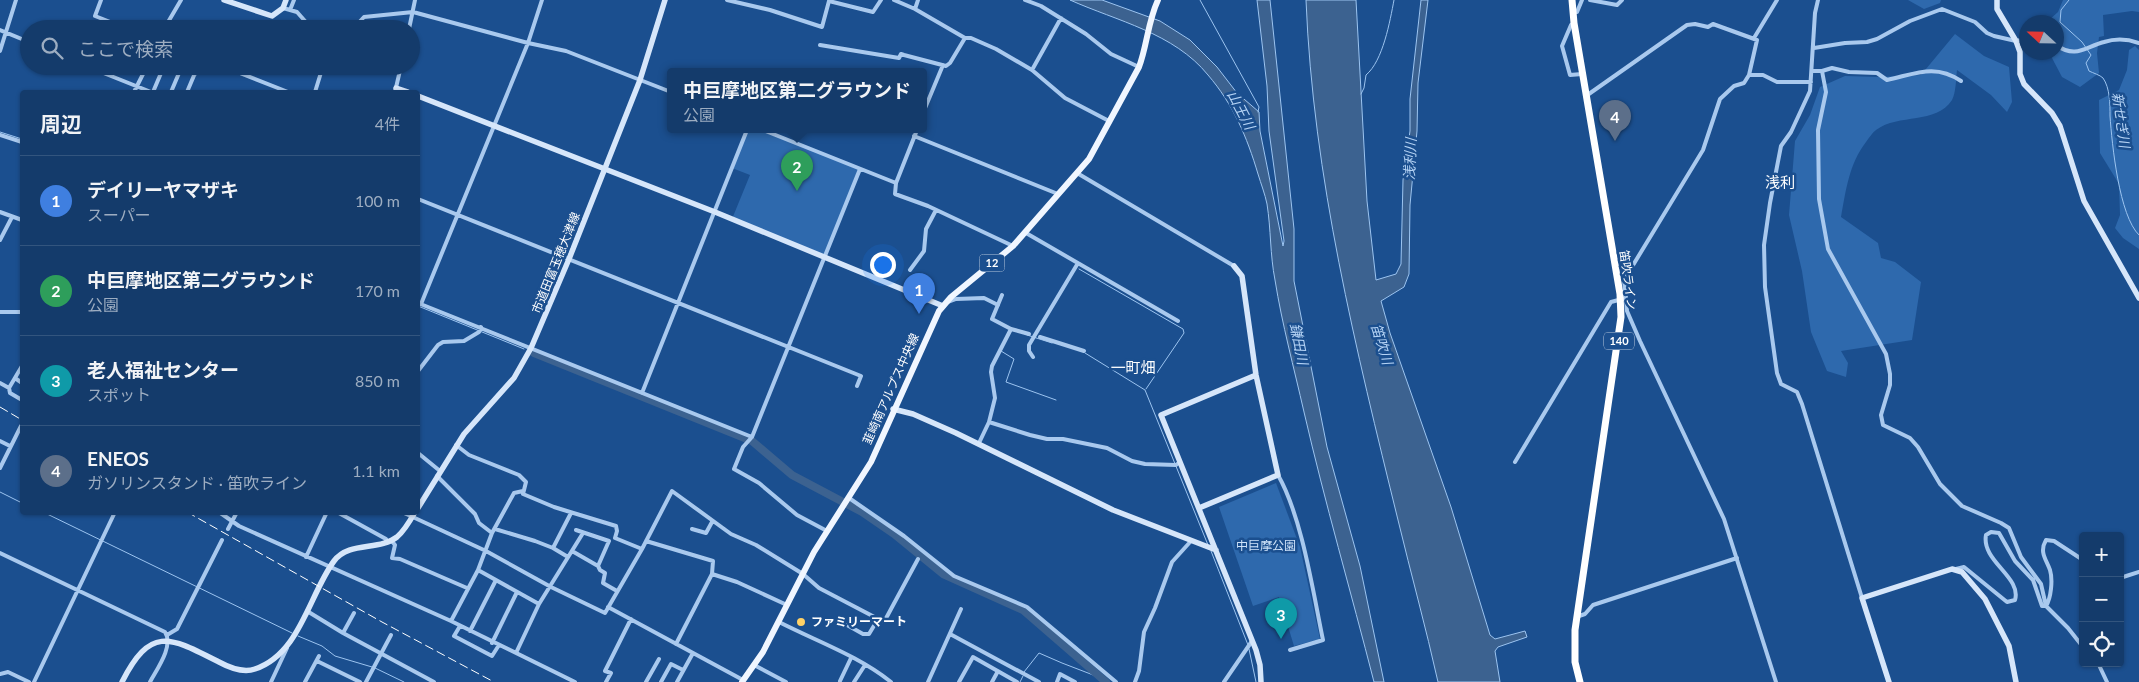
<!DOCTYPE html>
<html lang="ja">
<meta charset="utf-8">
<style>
:root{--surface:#143b6b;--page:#214673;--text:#f1f3f6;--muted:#9dadc1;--line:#33557e;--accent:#8bbbb9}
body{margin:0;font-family:Lato,"Noto Sans JP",sans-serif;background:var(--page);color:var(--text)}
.controls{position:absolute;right:15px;bottom:15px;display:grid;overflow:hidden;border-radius:5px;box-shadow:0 1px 4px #0004}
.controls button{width:45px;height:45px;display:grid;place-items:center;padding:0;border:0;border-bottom:1px solid var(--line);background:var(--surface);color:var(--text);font:25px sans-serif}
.compass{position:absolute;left:2019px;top:15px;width:45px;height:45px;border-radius:50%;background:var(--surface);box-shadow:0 1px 4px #0004;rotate:292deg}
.you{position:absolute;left:882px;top:264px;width:18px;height:18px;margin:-12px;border:4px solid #fff;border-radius:50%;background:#1a73e8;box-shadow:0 0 0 8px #1a73e833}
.badge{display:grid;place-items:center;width:32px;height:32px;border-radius:50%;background:var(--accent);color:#fff;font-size:16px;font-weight:700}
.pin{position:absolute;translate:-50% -41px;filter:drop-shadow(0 1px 2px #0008)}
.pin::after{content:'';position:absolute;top:26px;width:18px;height:15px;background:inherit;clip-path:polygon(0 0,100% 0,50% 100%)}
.popup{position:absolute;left:667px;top:68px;width:260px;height:65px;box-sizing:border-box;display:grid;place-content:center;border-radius:5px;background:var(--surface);filter:drop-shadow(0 1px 4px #0005);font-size:16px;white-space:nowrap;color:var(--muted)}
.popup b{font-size:19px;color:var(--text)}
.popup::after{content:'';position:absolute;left:50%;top:100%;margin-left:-10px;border:10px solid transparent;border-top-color:var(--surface)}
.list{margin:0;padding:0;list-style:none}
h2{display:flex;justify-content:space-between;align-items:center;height:65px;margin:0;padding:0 20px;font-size:21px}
h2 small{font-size:16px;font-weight:400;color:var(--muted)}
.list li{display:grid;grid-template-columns:32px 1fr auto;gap:15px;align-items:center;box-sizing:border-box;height:90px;padding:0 20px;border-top:1px solid var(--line)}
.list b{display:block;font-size:19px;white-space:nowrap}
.list p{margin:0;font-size:16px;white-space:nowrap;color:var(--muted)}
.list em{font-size:16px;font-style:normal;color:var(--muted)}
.icon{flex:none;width:28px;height:28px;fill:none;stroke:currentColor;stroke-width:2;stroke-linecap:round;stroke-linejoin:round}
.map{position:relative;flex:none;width:2139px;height:682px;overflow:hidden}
.search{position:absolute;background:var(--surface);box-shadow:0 1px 4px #0004;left:20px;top:20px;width:400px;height:55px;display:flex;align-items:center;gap:12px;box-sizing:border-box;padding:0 18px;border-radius:28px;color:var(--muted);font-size:19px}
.panel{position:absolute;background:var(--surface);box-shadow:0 1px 4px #0004;left:20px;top:90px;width:400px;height:425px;border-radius:5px}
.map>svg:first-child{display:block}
.green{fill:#2e69ad}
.water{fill:#3c6290;stroke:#9cc4f0}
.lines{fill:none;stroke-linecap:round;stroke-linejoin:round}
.stream{stroke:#9cc4f0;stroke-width:1}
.river{stroke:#3c6290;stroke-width:8}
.street{stroke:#a9c9ee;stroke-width:4}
.secondary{stroke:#d6e6fa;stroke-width:5.5}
.primary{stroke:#f0f6ff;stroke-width:6}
.highway{stroke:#fff;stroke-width:7}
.rail{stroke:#fff;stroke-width:1;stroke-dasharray:9 4;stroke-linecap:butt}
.poi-dot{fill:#ffd166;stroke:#1b4f8f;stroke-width:2}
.labels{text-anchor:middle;stroke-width:5;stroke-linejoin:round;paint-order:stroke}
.shield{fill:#1b4f8f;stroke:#bbcadd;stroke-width:1}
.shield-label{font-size:11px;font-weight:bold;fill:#fff}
.street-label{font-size:12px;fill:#fff;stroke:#1b4f8f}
.park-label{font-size:12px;fill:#cfe3fa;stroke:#1b4f8f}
.poi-label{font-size:12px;font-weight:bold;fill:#fff;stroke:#1b4f8f;text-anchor:start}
.water-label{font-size:14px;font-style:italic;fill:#b5d3f5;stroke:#1b4f8f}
.quarter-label{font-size:15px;fill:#fff;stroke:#1b4f8f}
</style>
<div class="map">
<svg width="2139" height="682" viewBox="0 0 2139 682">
<rect width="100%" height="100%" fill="#1b4f8f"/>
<path class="green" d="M1908 0H1941L1940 3 1924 9Z
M2063 0H2139V12L2132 11 2103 15 2104 36 2099 37 2097 53 2099 73 2080 87 2062 77 2052 58 2054 53 2056 52 2059 38 2057 36 2056 22 2048 21 2058 12Z
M1955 34 1984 56 2009 67 2012 102 2007 112 1991 95 1957 70C1956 78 1956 93 1952 100 1936 125 1899 113 1876 130 1872 133 1869 138 1866 142 1849 164 1846 190 1841 217L1878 243 1881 258 1895 262 1921 282 1912 340 1841 351 1848 363 1846 377 1827 371 1811 332 1802 271 1789 215 1795 141 1810 115 1820 87 1845 76 1880 77 1921 75Z
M2135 46 2139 50V249L2123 238 2115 228 2120 215 2119 184 2100 153 2099 100 2119 90 2127 70 2129 50Z
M747 130H763L860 169 824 257 732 219 750 175 732 168Z
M1276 483 1300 547 1320 639 1294 646 1279 597 1253 606 1219 507Z"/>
<path class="water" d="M1070 0H1102L1160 21 1190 40 1217 67 1237 93 1259 112 1260 131 1283 246 1284 241 1269 131 1267 86 1257 0H1270L1294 229V281L1327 447 1360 566 1384 682H1374C1351 592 1325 503 1304 412 1294 368 1282 324 1275 280 1270 255 1271 229 1267 204 1265 194 1261 184 1258 174 1247 137 1233 104 1208 75 1174 33 1117 21 1070 0Z
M1306 0H1356L1367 201 1376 280 1396 274 1401 264 1403 180 1410 131V99L1421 0H1428L1418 83 1417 131 1410 205 1409 274 1404 287 1381 301 1390 333 1451 507 1490 635 1495 639 1525 631 1527 637 1498 647 1495 651 1500 682H1438C1426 628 1411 574 1398 520 1356 349 1313 177 1306 0Z"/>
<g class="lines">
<path class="stream" d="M1200 0 1259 107 1258 112
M2069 0 2061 10 2060 22 2082 42 2091 55 2086 63 2089 71C2093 73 2100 75 2103 78 2110 88 2110 104 2110 116 2112 144 2119 216 2139 235
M1361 94 1364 88 1366 75C1383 61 1390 21 1394 0
M0 132 22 139
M1079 269 1183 329 1184 333 1146 389
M418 306 524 349
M1027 335 1052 343
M1001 351 1014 359 1006 382 1056 400
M1085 353 1145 390 1208 545
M0 492 22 503
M43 512 292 633
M1211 551 1248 645
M298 636 322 646 335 656 372 667
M1249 649 1256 682
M375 668 404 682
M1024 672 1039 653 1062 663 1101 678
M1020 682 1023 676"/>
<path class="river" d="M534 353 752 441 792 475 862 512 894 534 943 574 1023 610 1106 682"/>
<path class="street" d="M101 0 95 16 128 29
M727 0 770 10 822 27 829 1 873 12 881 0
M894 0 915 9 965 38
M1025 0 1041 6 1086 34 1111 54 1139 67
M1590 0 1617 5 1622 0
M1818 0 1815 13 1810 91 1791 132 1781 146 1770 203 1764 245 1765 287 1777 373 1781 384 1797 392 1802 404 1862 598
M283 8 297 12 312 29
M915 9 918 0
M290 10 294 0
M1573 12H1577L1582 0
M1574 23 1571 25 1562 46 1570 75 1582 74
M164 29 181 0
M353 29 364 17 413 12 528 43 566 51 671 92
M409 29 415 0
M0 30 29 42
M1754 38 1777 0
M820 45 899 58 901 54 904 55 946 66 950 63 965 38H971L996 49 1032 70 1065 98 1109 121
M2056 45C2076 59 2085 47 2104 42 2116 38 2128 39 2139 43
M1814 48 1845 43 1867 42 1877 39 1910 21 1942 9 1975 22 1987 33 1994 36 2016 41 2026 39
M0 51 16 0
M86 66 151 92
M177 66 195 74
M222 66 288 92
M1032 70 1061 18
M1812 71H1822L1832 68 1849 72 1877 73 1887 80C1915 74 1935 63 1961 81
M1822 71 1826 92 1818 130 1819 199 1828 249 1886 354 1890 374V385L1881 415 1883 425 1910 438 1918 447 1940 484 1962 506 2001 523 2009 528 2021 557 2041 584 2046 606
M1749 75H1763L1777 82H1811
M134 92 147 66
M153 92 164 66
M171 92 182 66
M187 92 198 66
M315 92 323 66
M395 92 401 66
M1586 96 1687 25 1695 24 1708 27 1713 24 1757 40 1749 75 1744 83 1734 86 1720 99 1703 150 1624 280 1626 298
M923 113 943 65
M763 130 896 183 895 194 928 206 1013 246
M0 135 22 142
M914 136 1058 194
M1077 173 1234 266
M896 183 917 130
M418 199 861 376 857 386
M0 212 22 220
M1026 233 1178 321
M0 240 12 217
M910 270 924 251 926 229 936 210
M1002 295 992 319 1011 329
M948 302 956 299 984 298 998 305
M418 303 752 437
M421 304 528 43 542 0
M0 312H22
M1040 337 1084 351
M1033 357 1029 351V345L1078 263
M418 371 438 345 443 342 464 341 479 332 481 327
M15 378 22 383
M0 383 9 388 10 393 22 400
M9 388 22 366
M642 393 747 130
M989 422 995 398 991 372 992 366 1011 329 1029 334
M0 441 10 446
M979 443 989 422 1030 435 1047 439H1063L1107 448 1132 461 1145 464 1176 465 1180 462
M456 445 469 455 519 475 526 482 523 494 554 507 616 526 617 531 615 538 642 549
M418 453 440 471
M1515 462 1611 302 1626 298 1627 311 1640 341 1724 519 1776 682
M0 468 21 426
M1278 475C1302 517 1313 592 1323 640L1290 650
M437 476 475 514 479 523 492 533
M849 498 904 536 954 576 1027 607 1116 682
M219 512 239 526 451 621 575 682
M337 512 386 539 387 542
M402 512 486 551 551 587 605 613 642 549 672 491 731 534 756 545 803 574 819 588 884 622 918 559
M228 529 237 512
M495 529 535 541 553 548 571 513
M692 529 706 533 712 522
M576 530 609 541 598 566
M827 531 797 515 759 483 734 469 743 447 752 437 860 169
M391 540 395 545 392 558 400 559 467 588
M646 541 713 561 712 574 676 644
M553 548 568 557
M572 551 598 566 600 570 605 573 603 583 617 591
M0 553 165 632C174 646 157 669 150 682
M306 557 327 512
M1956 569 1964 567 2007 602 2015 600C2022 577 1981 561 1986 535L1991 532 1999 533 2015 561 2033 580 2042 606H2046L2068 628 2083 647
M478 570 492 533 514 493 523 491
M712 574 737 582 787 605
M2120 578 2139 572
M2046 606C2051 598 2053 580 2050 570 2046 559 2039 552 2046 540L2054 541 2083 560
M608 607 743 680
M307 611 343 633 434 682
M1576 617 1585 614 1593 605 1737 558
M451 621 478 570 539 604
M779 622C816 641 859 656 891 682
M847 625 863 634H869L875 624
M460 626 454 636 492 656 499 645
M470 631 496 580
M343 633 354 613
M950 634 1039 682
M167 635 177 629 222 540
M492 643 517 592
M516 653 539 604 583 533
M317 661 360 682
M2098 663 2107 682
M754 665 786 682
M0 674 8 672 29 682
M840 681 851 658
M34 682 115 512
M271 682 287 648
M305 682 319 656
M366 682 391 635
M606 682 611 673 605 671 631 619
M646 682 659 659
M661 682 671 664 683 670
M677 682 693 653
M854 682 865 665
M928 682 961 609
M959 682 973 657 1017 682
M992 682 998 671
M1057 682 1060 674 1075 682
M1135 682 1139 671 1144 632 1155 608 1172 562 1191 541
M1224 682 1252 641"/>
<path class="secondary" d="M224 0 272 16 283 8 286 0
M1997 0V9L2016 41 2020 52V74L2024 84 2052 113 2060 126 2084 201 2139 298
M396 88 408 92
M418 96 715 212 943 306
M1256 375 1161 415 1256 650 1260 665 1261 682
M893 409 913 414 956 433 1113 510 1216 550
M418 508 464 434 514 378 531 348 569 259 640 80 665 0
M1199 508 1278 475 1256 375 1242 276 1234 266
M122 682C151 625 170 637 219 662 230 668 243 673 255 669 300 654 309 595 334 561 349 541 379 551 397 537 404 531 410 521 415 512
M1889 682 1862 598 1952 569 1962 572 1985 599 2009 646 2016 682"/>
<path class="primary" d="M742 682 763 652 814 552 871 462 939 311 951 297 1013 246 1089 159 1139 67C1147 46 1148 21 1158 0"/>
<path class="highway" d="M1572 0 1574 23 1620 294 1621 317 1575 630V662L1580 682"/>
<path class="rail" d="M0 407 22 420
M187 512 382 622 494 682"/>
</g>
<circle class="poi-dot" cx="801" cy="622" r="5"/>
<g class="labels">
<g class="shield">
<rect x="979.5" y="254.5" width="25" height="17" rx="4"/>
<rect x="1604" y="332.5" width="30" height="17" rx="4"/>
</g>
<g class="shield-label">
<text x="992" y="267">12</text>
<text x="1619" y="345">140</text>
</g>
<g class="street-label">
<text transform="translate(556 263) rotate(-68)" y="4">市道田富玉穂大津線</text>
<text transform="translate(1628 280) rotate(82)" y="4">笛吹ライン</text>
<text transform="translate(891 389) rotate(-66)" y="4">韮崎南アルプス中央線</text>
</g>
<g class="park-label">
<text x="1266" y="550">中巨摩公園</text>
</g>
<g class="poi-label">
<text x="811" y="626">ファミリーマート</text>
</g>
<g class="water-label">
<text transform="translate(1241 110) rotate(62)" y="5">山王川</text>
<text transform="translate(2121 120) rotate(82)" y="5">新せぎ川</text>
<text transform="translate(1410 159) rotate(-87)" y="5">浅利川</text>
<text transform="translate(1299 344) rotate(79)" y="5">鎌田川</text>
<text transform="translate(1382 344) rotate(73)" y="5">笛吹川</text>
</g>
<g class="quarter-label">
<text x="1780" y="188">浅利</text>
<text x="1133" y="373">一町畑</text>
</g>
</g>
</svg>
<div class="controls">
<button>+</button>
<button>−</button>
<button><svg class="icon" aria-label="locate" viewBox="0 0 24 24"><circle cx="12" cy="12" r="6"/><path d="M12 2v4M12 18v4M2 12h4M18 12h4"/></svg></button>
</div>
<svg class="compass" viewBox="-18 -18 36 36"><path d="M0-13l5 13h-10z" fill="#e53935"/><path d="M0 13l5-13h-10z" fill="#9dadc1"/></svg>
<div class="you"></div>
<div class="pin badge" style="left:919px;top:314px;background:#3f7fe0">1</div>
<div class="pin badge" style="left:797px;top:191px;background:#2e9e5b">2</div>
<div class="popup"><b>中巨摩地区第二グラウンド</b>公園</div>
<div class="pin badge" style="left:1281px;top:639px;background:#0f9aa8">3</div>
<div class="pin badge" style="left:1615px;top:141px;background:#5c6f8a">4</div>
<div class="search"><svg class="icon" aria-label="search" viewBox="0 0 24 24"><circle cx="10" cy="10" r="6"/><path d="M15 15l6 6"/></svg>ここで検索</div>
<section class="panel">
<h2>周辺<small>4件</small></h2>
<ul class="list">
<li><span class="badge" style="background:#3f7fe0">1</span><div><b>デイリーヤマザキ</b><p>スーパー</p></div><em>100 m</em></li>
<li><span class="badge" style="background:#2e9e5b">2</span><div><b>中巨摩地区第二グラウンド</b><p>公園</p></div><em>170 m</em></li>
<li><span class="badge" style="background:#0f9aa8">3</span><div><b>老人福祉センター</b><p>スポット</p></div><em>850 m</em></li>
<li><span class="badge" style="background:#5c6f8a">4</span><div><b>ENEOS</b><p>ガソリンスタンド · 笛吹ライン</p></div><em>1.1 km</em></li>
</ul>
</section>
</div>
